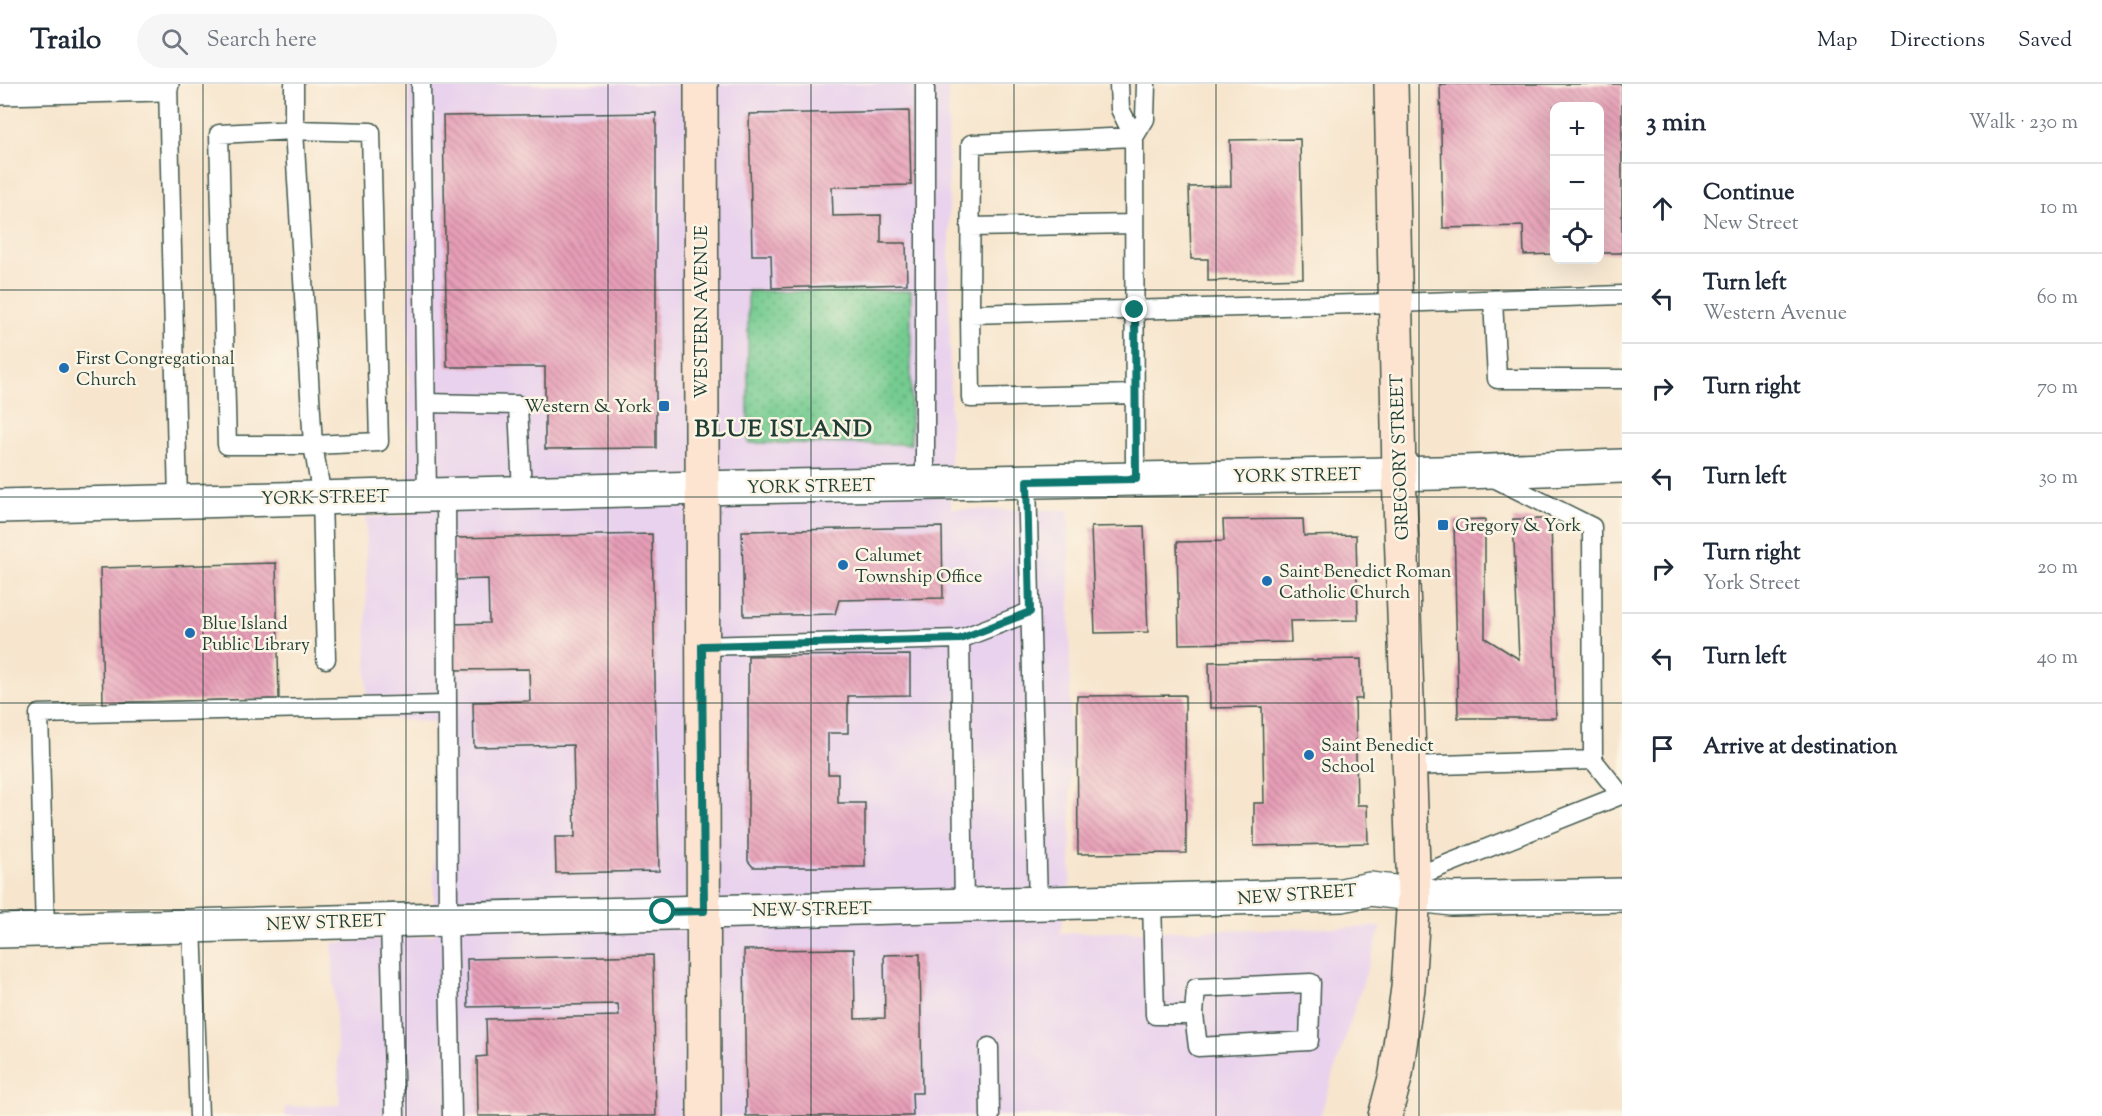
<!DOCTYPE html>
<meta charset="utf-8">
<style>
:root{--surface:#fff;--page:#f6f6f7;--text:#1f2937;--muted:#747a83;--line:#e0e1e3}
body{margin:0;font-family:"Sorts Mill Goudy",serif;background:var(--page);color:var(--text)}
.controls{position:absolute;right:18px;top:18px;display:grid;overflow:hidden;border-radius:12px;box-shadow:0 6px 24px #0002}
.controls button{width:54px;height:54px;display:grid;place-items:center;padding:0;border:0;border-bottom:2px solid var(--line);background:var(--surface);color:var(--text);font:30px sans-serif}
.stop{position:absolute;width:18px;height:18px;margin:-14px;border:4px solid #0f766e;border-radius:50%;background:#fff}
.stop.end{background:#0f766e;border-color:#fff;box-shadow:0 2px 6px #0008}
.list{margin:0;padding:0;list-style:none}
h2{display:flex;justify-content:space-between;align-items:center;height:78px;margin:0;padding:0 24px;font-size:26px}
h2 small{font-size:20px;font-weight:400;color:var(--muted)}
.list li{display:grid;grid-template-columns:39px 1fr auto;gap:18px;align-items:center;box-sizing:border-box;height:90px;padding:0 24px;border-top:2px solid var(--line)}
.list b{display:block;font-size:22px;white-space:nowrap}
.list p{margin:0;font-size:20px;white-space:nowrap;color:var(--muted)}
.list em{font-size:20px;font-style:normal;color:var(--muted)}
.icon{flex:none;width:33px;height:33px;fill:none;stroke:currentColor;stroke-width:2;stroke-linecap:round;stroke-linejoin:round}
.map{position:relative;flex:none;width:1622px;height:1032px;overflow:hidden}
header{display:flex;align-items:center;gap:36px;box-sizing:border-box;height:84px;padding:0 30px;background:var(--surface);border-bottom:2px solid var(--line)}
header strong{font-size:28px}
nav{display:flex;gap:33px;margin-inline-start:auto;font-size:21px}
.search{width:420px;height:54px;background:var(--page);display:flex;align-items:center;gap:15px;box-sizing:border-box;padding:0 21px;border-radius:33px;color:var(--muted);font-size:22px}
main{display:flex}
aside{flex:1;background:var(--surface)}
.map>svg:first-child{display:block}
.built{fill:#e9d2ed}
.grass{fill:url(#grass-dots);stroke:#4a8462;stroke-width:1.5}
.building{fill:url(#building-back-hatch)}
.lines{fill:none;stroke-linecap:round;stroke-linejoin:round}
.lane-casing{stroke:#3f564b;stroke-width:21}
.street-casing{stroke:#3f564b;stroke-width:36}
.secondary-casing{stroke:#3f564b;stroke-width:36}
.lane{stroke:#fff;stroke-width:18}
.street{stroke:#fff;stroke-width:33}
.secondary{stroke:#fde4d1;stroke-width:33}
.route{stroke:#0f766e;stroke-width:8}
.grid{fill:none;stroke:#1f3d34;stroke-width:1.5;stroke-opacity:0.55}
.poi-dot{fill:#1f6fb2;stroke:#fcf5e5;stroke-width:2}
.labels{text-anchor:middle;stroke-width:5;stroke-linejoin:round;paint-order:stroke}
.street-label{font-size:18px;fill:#1f3d34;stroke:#fcf5e5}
.poi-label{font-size:18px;fill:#1f3d34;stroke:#fcf5e5;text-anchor:start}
.district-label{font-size:24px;font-weight:bold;letter-spacing:1.5px;fill:#1f3d34;stroke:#fcf5e5}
</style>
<header>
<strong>Trailo</strong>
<div class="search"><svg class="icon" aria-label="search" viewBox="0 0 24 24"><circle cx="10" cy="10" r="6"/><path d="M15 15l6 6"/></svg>Search here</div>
<nav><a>Map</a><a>Directions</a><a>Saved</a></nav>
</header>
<main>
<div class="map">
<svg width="1622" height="1032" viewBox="0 0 1622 1032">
<defs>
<pattern id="grass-dots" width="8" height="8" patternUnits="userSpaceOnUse" patternTransform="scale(1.5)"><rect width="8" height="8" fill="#75cb90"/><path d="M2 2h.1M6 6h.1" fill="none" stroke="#5fa676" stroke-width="1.8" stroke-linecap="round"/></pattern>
<pattern id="building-back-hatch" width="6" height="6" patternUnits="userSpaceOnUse" patternTransform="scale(1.5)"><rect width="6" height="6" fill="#e79eb7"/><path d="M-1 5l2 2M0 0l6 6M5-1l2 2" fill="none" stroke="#bb8296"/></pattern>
</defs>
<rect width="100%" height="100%" fill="#fcf5e5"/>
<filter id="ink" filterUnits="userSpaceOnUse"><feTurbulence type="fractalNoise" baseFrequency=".0167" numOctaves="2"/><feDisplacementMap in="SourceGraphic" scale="12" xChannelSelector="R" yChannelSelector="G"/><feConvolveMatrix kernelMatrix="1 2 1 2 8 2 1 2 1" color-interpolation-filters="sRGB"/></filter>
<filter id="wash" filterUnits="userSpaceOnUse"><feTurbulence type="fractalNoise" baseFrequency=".008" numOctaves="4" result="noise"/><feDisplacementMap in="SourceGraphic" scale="24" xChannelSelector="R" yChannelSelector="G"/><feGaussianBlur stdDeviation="1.35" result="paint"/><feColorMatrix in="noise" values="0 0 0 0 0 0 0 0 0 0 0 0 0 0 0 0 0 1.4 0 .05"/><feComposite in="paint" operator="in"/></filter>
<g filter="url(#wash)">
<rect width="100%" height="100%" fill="#f7e5cd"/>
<path class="built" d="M409 0H948L951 425 1069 426 1071 795 1060 849 1381 843 1320 1032H285V1023L340 1021 332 859 434 851V638L367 633 366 433 409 432Z"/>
<path class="grass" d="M748 207H911V360L748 359Z"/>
<g id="blocks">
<path class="building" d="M1440 0H1622V169H1600V22H1554V170L1524 171 1523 142 1443 144Z
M909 27 911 101 832 103 833 132 881 131V159H906L907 200 772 204 771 171H752L749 30Z
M656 29V364L545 365V283H447L443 32Z
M1300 55 1303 194 1208 197V175H1191L1189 103 1231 102 1230 56Z
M1303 435 1304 452 1356 451 1358 536 1290 537 1291 558 1179 560 1177 458 1224 457 1223 436Z
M1485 435V554L1519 575 1513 435H1551L1556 634H1458L1454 436Z
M1144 442 1148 548 1095 549 1091 443Z
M942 443 943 514 839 516 835 530 744 532 742 447Z
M652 450 659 787 556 789 555 753H575L573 661 474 663 473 618 530 617 529 585 453 586 452 540 489 539 488 495 455 496 454 454Z
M276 479 279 615 103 619 100 484Z
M910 571V611L848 612V649H828V690H838V719H865V783H753L748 777V572Z
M1361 575 1362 615H1355L1357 721H1367L1368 759 1254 762V719H1264L1262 623 1210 624 1209 578Z
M1185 611 1186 769 1078 770 1077 612Z
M854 865 855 935 885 934 884 871 920 870 922 1009H912L913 1032H746L744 866Z
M653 871 656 1032H478L477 973 487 972 486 935 619 932 618 920 468 923 467 875Z"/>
</g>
</g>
<g filter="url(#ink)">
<use href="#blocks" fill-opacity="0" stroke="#3f564b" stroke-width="1.5"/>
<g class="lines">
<g class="lane-casing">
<path id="lane" d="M168 0 178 417
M294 0V46L219 50 227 361H313L322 413 326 575
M421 0 427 411
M925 0V400
M1119 0 1120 25 1134 53 1135 395
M294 46 371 48 379 358 313 361Z
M1134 53 971 60 970 230 1395 219 1622 211
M1134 53 1145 35 1146 0
M970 143 1134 140
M1493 216 1497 295H1622
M970 230 971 314 1135 310
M426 319 518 321 522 409
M1027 397 1038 820
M446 410 448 834 452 1032
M702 562 960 555
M1409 682 1593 676
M1412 794 1621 711 1593 676 1592 443 1490 392
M1152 817 1155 931H1194
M964 823 960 555 1030 528
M390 836 395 1032
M192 841 199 1032
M45 846 39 630 447 621
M1311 899 1309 957 1198 963 1194 931 1196 904Z
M989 963 990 1032"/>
</g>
<g class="street-casing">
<path id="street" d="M0 4 162 0
M0 422 740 403 1438 389 1622 382
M0 847 1342 811 1370 805 1451 815 1622 811"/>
</g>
<g class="secondary-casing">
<path id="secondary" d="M701 0 704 1032
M1385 1032 1396 990 1408 904 1414 810 1399 389 1391 0"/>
</g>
<use href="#lane" class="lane"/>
<use href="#street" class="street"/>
<use href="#secondary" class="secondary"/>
</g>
</g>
<g class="lines" filter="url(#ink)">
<path class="route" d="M663 828 704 827 702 562 960 555 1030 528 1027 397 1136 395 1135 226"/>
</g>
<path class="grid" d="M203 0V1032M406 0V1032M608 0V1032M811 0V1032M1014 0V1032M1216 0V1032M1419 0V1032M0 206H1622M0 413H1622M0 619H1622M0 826H1622"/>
<g class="poi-dot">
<circle cx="64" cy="284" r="6"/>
<rect x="658" y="316" width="12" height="12" rx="3"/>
<rect x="1437" y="435" width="12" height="12" rx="3"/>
<circle cx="843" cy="481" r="6"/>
<circle cx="1267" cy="497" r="6"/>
<circle cx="190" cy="549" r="6"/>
<circle cx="1309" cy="671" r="6"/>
</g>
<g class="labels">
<g class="street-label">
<text transform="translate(701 228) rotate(-90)" y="6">WESTERN AVENUE</text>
<text transform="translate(1399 373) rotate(-92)" y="6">GREGORY STREET</text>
<text transform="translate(1297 391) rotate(-1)" y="6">YORK STREET</text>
<text transform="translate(811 402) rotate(-1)" y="6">YORK STREET</text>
<text transform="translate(325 413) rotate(-1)" y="6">YORK STREET</text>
<text transform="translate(1297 810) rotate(-4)" y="6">NEW STREET</text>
<text transform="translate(812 825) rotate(-1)" y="6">NEW STREET</text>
<text transform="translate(326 838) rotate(-2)" y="6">NEW STREET</text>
</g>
<g class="poi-label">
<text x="76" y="280">First Congregational<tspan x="76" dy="21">Church</tspan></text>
<text x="652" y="328" text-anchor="end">Western &amp; York</text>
<text x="1455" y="447">Gregory &amp; York</text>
<text x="855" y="477">Calumet<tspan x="855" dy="21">Township Office</tspan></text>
<text x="1279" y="493">Saint Benedict Roman<tspan x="1279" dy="21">Catholic Church</tspan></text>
<text x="202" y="545">Blue Island<tspan x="202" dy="21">Public Library</tspan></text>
<text x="1321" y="667">Saint Benedict<tspan x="1321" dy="21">School</tspan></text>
</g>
<g class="district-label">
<text x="784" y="352">BLUE ISLAND</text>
</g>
</g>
</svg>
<div class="controls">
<button>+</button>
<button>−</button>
<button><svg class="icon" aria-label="locate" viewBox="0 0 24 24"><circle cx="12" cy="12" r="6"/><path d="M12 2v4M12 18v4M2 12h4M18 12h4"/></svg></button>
</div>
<div class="stop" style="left:663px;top:828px"></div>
<div class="stop end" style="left:1135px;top:226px"></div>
</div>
<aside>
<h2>3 min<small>Walk · 230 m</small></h2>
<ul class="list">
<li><svg class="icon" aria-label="ahead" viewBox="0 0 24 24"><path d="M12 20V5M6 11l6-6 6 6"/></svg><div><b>Continue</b><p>New Street</p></div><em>10 m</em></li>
<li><svg class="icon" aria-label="left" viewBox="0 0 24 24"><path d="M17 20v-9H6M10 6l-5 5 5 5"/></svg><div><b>Turn left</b><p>Western Avenue</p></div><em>60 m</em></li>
<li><svg class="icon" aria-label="right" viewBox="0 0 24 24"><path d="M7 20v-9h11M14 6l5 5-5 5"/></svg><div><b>Turn right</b></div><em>70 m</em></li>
<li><svg class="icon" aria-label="left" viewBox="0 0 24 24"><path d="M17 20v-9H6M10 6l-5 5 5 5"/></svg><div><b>Turn left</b></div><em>30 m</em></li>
<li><svg class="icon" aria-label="right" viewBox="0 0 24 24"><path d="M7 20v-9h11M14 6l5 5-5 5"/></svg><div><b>Turn right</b><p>York Street</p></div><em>20 m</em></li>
<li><svg class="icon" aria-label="left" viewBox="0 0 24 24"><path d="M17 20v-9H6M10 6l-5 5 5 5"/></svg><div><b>Turn left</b></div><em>40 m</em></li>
<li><svg class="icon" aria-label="arrive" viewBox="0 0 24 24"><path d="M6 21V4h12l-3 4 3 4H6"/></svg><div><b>Arrive at destination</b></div></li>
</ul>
</aside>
</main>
